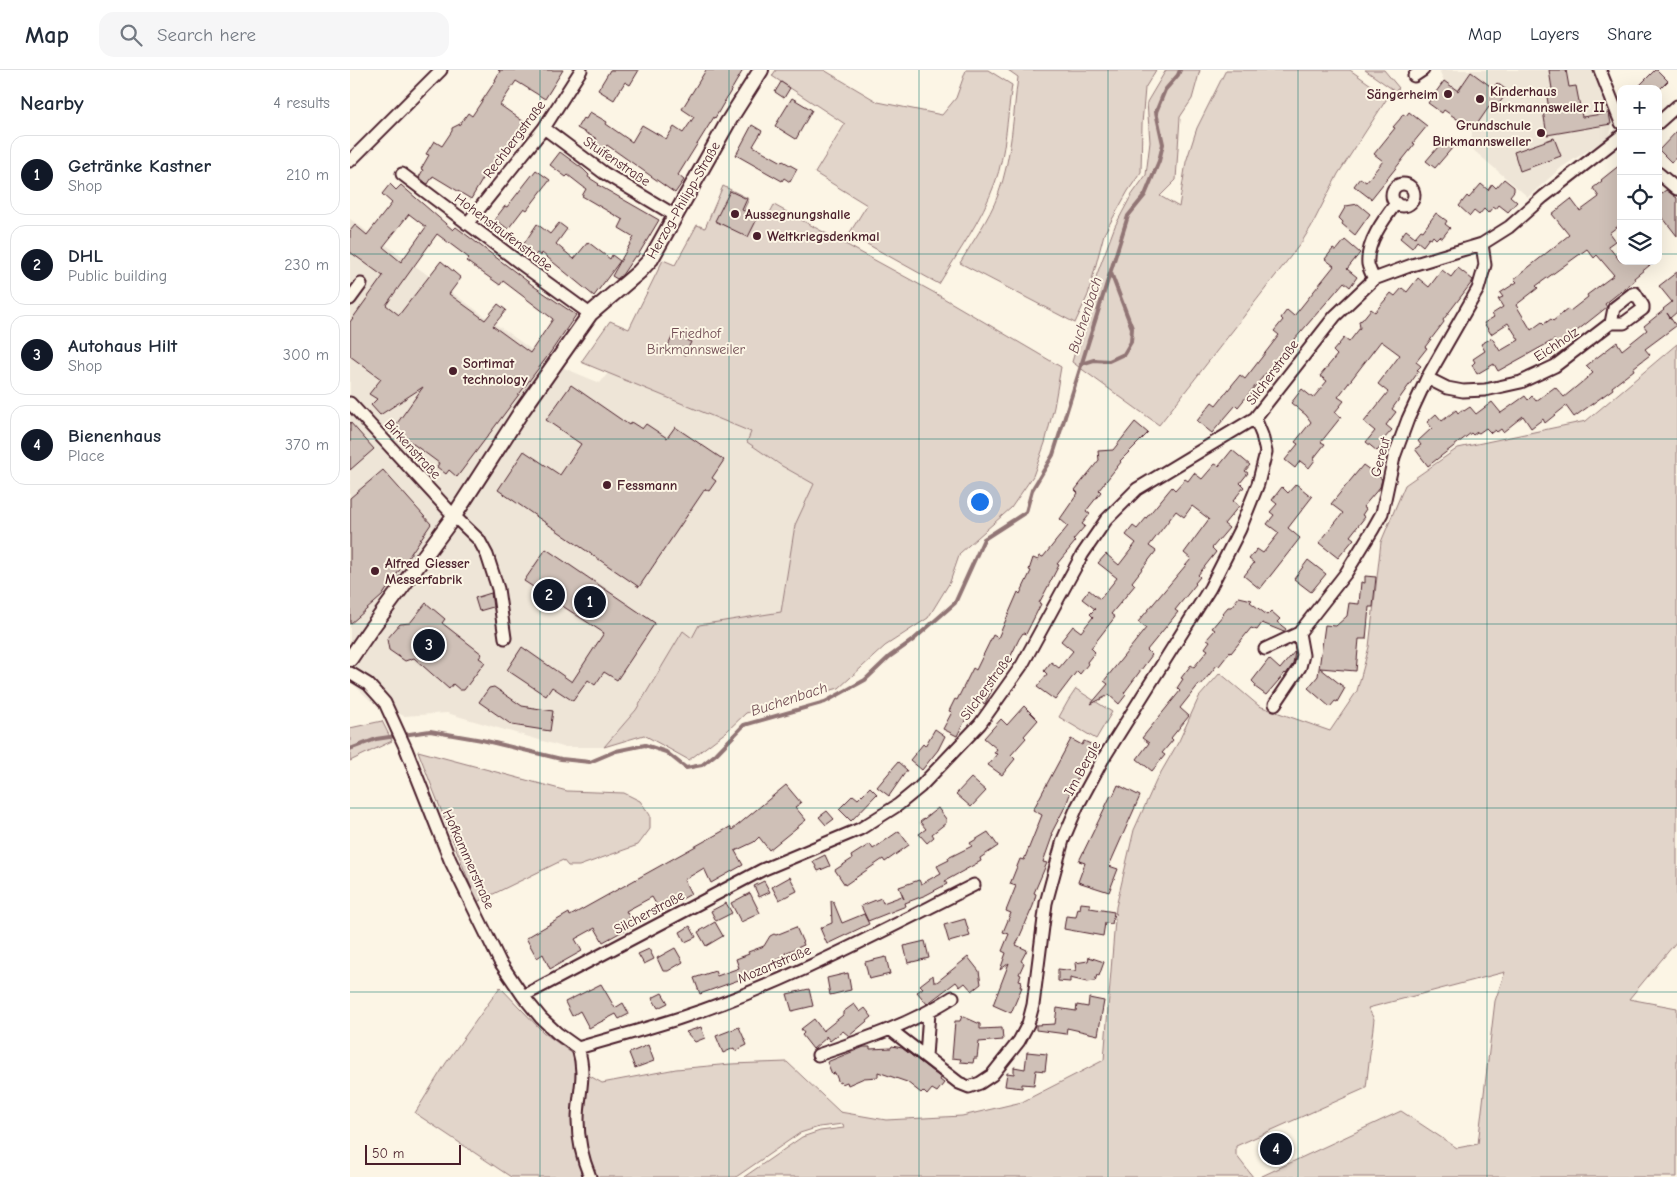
<!DOCTYPE html>
<meta charset="utf-8">
<style>
:root{--surface:#fff;--page:#f6f6f7;--text:#1f2937;--muted:#747a83;--line:#e0e1e3;--accent:#111827}
body{margin:0;font-family:"Comic Neue",sans-serif;background:var(--page);color:var(--text)}
.controls{position:absolute;right:15px;top:15px;display:grid;overflow:hidden;border-radius:10px;box-shadow:0 5px 20px #0002}
.controls button{width:45px;height:45px;display:grid;place-items:center;padding:0;border:0;border-bottom:1px solid var(--line);background:var(--surface);color:var(--text);font:25px sans-serif}
.scale{position:absolute;left:15px;bottom:12px;width:96px;box-sizing:border-box;padding-left:5px;border:2px solid #4a1f2b;border-top:0;font-size:14px;line-height:18px;white-space:nowrap;color:#4a1f2b;-webkit-text-stroke:4px #fcf5e5;paint-order:stroke}
.you{position:absolute;left:629px;top:431px;width:18px;height:18px;margin:-12px;border:4px solid #fff;border-radius:50%;background:#1a73e8;box-shadow:0 0 0 8px #1a73e833}
.badge{display:grid;place-items:center;width:32px;height:32px;border-radius:50%;background:var(--accent);color:#fff;font-size:16px;font-weight:700}
.pin{position:absolute;translate:-50% -50%;border:2px solid #fff;box-shadow:0 1px 5px #0006}
.list{margin:0;padding:0;list-style:none}
h2{display:flex;justify-content:space-between;align-items:center;height:65px;margin:0;padding:0 20px;font-size:21px}
h2 small{font-size:16px;font-weight:400;color:var(--muted)}
.list li{display:grid;grid-template-columns:32px 1fr auto;gap:15px;align-items:center;box-sizing:border-box;height:80px;margin:0 10px 10px;padding:0 10px;border:1px solid var(--line);border-radius:15px}
.list b{display:block;font-size:19px;white-space:nowrap}
.list p{margin:0;font-size:16px;white-space:nowrap;color:var(--muted)}
.list em{font-size:16px;font-style:normal;color:var(--muted)}
.icon{flex:none;width:28px;height:28px;fill:none;stroke:currentColor;stroke-width:2;stroke-linecap:round;stroke-linejoin:round}
.map{position:relative;flex:none;width:1327px;height:1107px;overflow:hidden}
header{display:flex;align-items:center;gap:30px;box-sizing:border-box;height:70px;padding:0 25px;background:var(--surface);border-bottom:1px solid var(--line)}
header strong{font-size:24px}
nav{display:flex;gap:28px;margin-inline-start:auto;font-size:18px}
.search{width:350px;height:45px;background:var(--page);display:flex;align-items:center;gap:12px;box-sizing:border-box;padding:0 18px;border-radius:15px;color:var(--muted);font-size:19px}
main{display:flex}
aside{flex:1;background:var(--surface)}
.map>svg:first-child{display:block}
.built{fill:#eee5d7}
.green{fill:#e2d5ca;stroke:#967a7a}
.lines{fill:none;stroke-linecap:round;stroke-linejoin:round}
.stream{stroke:#917474;stroke-width:4}
.building{fill:#cfc0b7;stroke:#4a1f2b;fill-rule:evenodd}
.minor-casing{stroke:#4a1f2b;stroke-width:15}
.tertiary-casing{stroke:#4a1f2b;stroke-width:18}
.minor{stroke:#fcf5e5;stroke-width:11}
.tertiary{stroke:#fcf5e5;stroke-width:14}
.grid{fill:none;stroke:#0f766e;stroke-width:1;stroke-opacity:0.55}
.poi-dot{fill:#4a1f2b;stroke:#fcf5e5;stroke-width:2}
.labels{text-anchor:middle;stroke-width:4;stroke-linejoin:round;paint-order:stroke}
.poi-label{font-size:14px;font-weight:bold;fill:#4a1f2b;stroke:#fcf5e5;text-anchor:start}
.street-label{font-size:14px;fill:#4a1f2b;stroke:#fcf5e5}
.park-label{font-size:14px;fill:#704c53;stroke:#fcf5e5}
.water-label{font-size:15px;font-style:italic;fill:#6d4950;stroke:#fcf5e5}
</style>
<header>
<strong>Map</strong>
<div class="search"><svg class="icon" aria-label="search" viewBox="0 0 24 24"><circle cx="10" cy="10" r="6"/><path d="M15 15l6 6"/></svg>Search here</div>
<nav><a>Map</a><a>Layers</a><a>Share</a></nav>
</header>
<main>
<aside>
<h2>Nearby<small>4 results</small></h2>
<ul class="list">
<li><span class="badge">1</span><div><b>Getränke Kastner</b><p>Shop</p></div><em>210 m</em></li>
<li><span class="badge">2</span><div><b>DHL</b><p>Public building</p></div><em>230 m</em></li>
<li><span class="badge">3</span><div><b>Autohaus Hilt</b><p>Shop</p></div><em>300 m</em></li>
<li><span class="badge">4</span><div><b>Bienenhaus</b><p>Place</p></div><em>370 m</em></li>
</ul>
</aside>
<div class="map">
<svg width="1327" height="1107" viewBox="0 0 1327 1107">
<rect width="100%" height="100%" fill="#fcf5e5"/>
<filter id="ink" filterUnits="userSpaceOnUse"><feTurbulence type="fractalNoise" baseFrequency=".02" numOctaves="2"/><feDisplacementMap in="SourceGraphic" scale="10" xChannelSelector="R" yChannelSelector="G"/><feConvolveMatrix kernelMatrix="1 2 1 2 8 2 1 2 1" color-interpolation-filters="sRGB"/></filter>
<g filter="url(#ink)">
<path class="built" d="M1092 0H1242L1261 46 1262 57 1259 67 1212 97 1178 127 1121 78 1122 60 1092 39 1105 31 1121 3 1108 21 1094 11 1090 2Z
M0 149 197 291 250 313 258 303 401 362 397 372 432 396 464 414 445 455 431 542 349 555 343 568 286 640 254 677H213L97 643 54 646 21 631 2 613 0 614Z"/>
<path class="green" d="M426 0H474L528 32 592 45 606 28 616 0H638L662 15C657 47 656 83 645 113 632 149 609 181 589 214L499 164 517 135 465 103 495 54 422 6Z
M658 0H806L795 18 792 54 791 102 778 121 754 164 738 225 725 253 610 193C623 171 639 149 648 125 662 88 663 45 668 7Z
M816 0H850L842 29 830 47 826 110 810 126 829 137 836 92 847 58 876 0H1000L1038 27 988 104 961 157 951 173 809 355 722 292 747 204 765 156 781 126 796 105 800 72 797 32Z
M1015 0H1034L1049 18 1045 21Z
M373 116 399 129 394 139 416 150 424 135 583 222 711 297 704 337 695 373 683 406 661 438 610 483 600 512 578 548 535 576 489 618 396 643 376 662 339 690 294 665 254 677 286 640 333 561 342 568 349 555 431 542 445 455 464 414 432 396 397 372 401 362 231 292 260 251 279 259 313 190 325 195 347 155 355 158Z
M1327 274V871L1279 929 1327 938V1107H910L1051 1041 1107 1078 1128 1074 1145 931 1155 902 1018 938 1024 949 1016 1018 886 1076V1085L903 1107H394L452 1067 470 1061 494 1058 493 1054 469 1057 450 1063 386 1107H240L232 1082 233 1002 252 1013 326 999 381 994 437 992 490 1042 536 1050 612 1046 672 1032 754 990 766 837 784 760 806 711 829 671 849 627 870 603 909 636 980 661 1007 621 1019 577 1031 472 1055 415 1108 378 1236 351Z
M726 619 762 642 746 669 709 647 718 631Z
M32 651 42 671 0 691V658Z
M68 681 217 721 274 723 290 731 300 745V759L288 775 229 796H218L213 790 127 832Z
M150 917 193 962 223 984 226 1002 223 1047 231 1099 234 1107H161L65 1043 96 993Z"/>
<g class="lines">
<path class="stream" d="M731 294 744 290 759 291 774 284 781 272 782 258 761 203
M0 679 26 669 80 661 132 670 211 689 240 692 266 681 295 675 316 682 336 698 352 695 366 684 394 655 475 632 515 610 539 587 563 570 605 533 634 469 676 442 682 420 703 385 778 146 795 125 809 91 813 74 806 42 815 20 828 5 830 0"/>
</g>
<path class="building" d="M148 0H213L195 29 166 11 150 35 177 54 145 98 141 95 121 129 83 106 78 114 76 113 69 107 73 100 71 99 79 85 76 84 84 71 92 76 102 61V58L110 54 118 43 122 46 146 10H145L150 1Z
M260 0H289L280 15 275 12 264 30 248 20Z
M356 0H393L365 48 364 47 328 105 334 110 325 123 257 75 254 79 244 74 247 69 227 58 233 48 236 49 240 42 257 52 256 54 282 72 292 55 316 69 324 57 333 63 344 47 332 39Z
M1199 0H1216L1219 17 1226 16 1232 47 1259 43 1261 54 1197 65 1193 41 1199 40 1196 20 1202 19Z
M1305 0H1307L1318 11 1310 19H1286Z
M1121 2 1143 18 1147 13 1158 21 1146 38 1141 34 1123 60 1094 40 1092 43 1078 33 1094 11 1108 21Z
M431 12 440 18 434 28 425 22Z
M442 28 462 40 446 69 425 56Z
M1059 42 1077 56 1063 73 1065 74 1021 129 1004 116 1010 108 1016 112 1033 91 1024 84 1045 58 1043 57 1050 49 1053 44 1056 46Z
M402 55 412 61 403 76 432 92 433 91 447 99 440 112 434 108 432 111 386 85Z
M1327 61V87L1321 92 1309 80Z
M1204 68 1211 86 1170 101 1164 82Z
M1094 70 1103 77 1085 98 1076 91Z
M210 82 233 99 239 105 238 107 249 114 248 115 309 150 287 187 285 186 272 205 267 209 262 206 284 167 269 158 273 150 232 126 236 119 218 105 216 107 200 95Z
M1271 94V154L1259 163 1265 171 1258 176 1270 191H1305L1284 208 1285 210 1255 234 1257 237 1208 276 1204 270 1148 301 1144 294 1127 304 1122 295 1125 292 1123 289 1135 281 1131 274 1142 268 1150 281 1169 270 1158 253 1141 264 1134 253 1144 247 1142 244 1153 237 1148 229 1153 227 1150 223 1167 212 1164 209 1219 165 1202 144 1221 129 1230 141 1249 127 1243 118 1252 111 1251 110ZM1237 179 1244 188 1247 185 1264 205 1237 225 1238 227 1220 241 1218 239 1203 251 1201 249 1194 254 1192 252 1181 260 1166 235 1188 218 1186 216Z
M186 100 200 110 177 140 174 138 158 159 145 149 155 136 157 137Z
M1154 109 1164 117V121L1160 126 1167 132 1158 142 1149 135 1146 139 1143 137 1138 143 1134 139 1129 145 1124 141 1120 146 1109 136 1117 126 1119 128 1131 114 1138 120 1142 114 1146 118Z
M40 114 46 120 51 115 103 160 106 157 185 217 226 245 200 283 107 407 99 400 96 404 87 397 89 393 43 359 73 317 30 345 21 335 27 329 19 324 31 309 0 286V252L33 206 0 182V161L5 155 17 165 42 133 32 124ZM59 144 76 157 51 192 33 177ZM87 164 119 188 116 191 150 215 153 211 203 249 180 283 143 256 156 240 148 234 135 250 99 224 111 208 91 191 49 245 36 235Z
M1316 120 1327 128V166L1313 148 1308 152V126Z
M380 121 397 129 392 140 408 147 398 167 365 151Z
M1008 134 1020 144 1005 165 992 154 993 152 989 148 996 136Z
M1086 143 1097 151 1095 154 1100 158 1092 168 1089 166 1086 169 1083 166 1081 169 1079 168 1073 176 1067 171 1062 178 1050 168 1056 160 1065 167 1071 160 1073 161Z
M209 153 217 159 206 174 224 189 238 172 260 189 262 185 270 191 244 226 192 183 191 186 187 183 184 187 171 178 187 154 200 164Z
M995 170 1010 183 997 199 1007 207 1000 217 994 212 932 284 934 286 919 305 916 303 888 337 886 335 862 363 847 351 862 332 866 335 890 305 895 309 929 265 924 261 933 250 931 248 937 240 944 246 984 196 975 189 983 179 986 181Z
M1108 198 1123 210 1122 212 1093 250 1094 252 1075 277 1077 278 1066 292 1071 296 1067 300 1069 301 1042 339 1046 342 1036 355 1042 360 1033 370 1035 372 1027 381 1016 372 1025 361 1014 352 1038 322 1028 314 1050 285 1031 271 988 327 994 331 985 342 991 347 971 372 975 374 964 388 965 390 959 398 950 391 945 398 935 390 948 374 945 372 961 352 956 345 941 333 952 319 963 328 977 311 970 306 987 285 983 281 994 268 999 272 1010 258 1009 251 1012 250 1021 239 1025 242 1041 223 1045 226 1052 218 1057 222 1068 208 1079 217 1092 200 1101 207Z
M1327 202V242L1320 248 1317 243 1326 256 1295 279 1300 285 1283 298 1284 300 1262 317 1263 319 1224 347 1216 336 1195 353 1193 349 1181 358 1173 346 1153 362 1151 359 1147 362 1145 360 1141 363 1136 358 1129 363 1127 362 1123 365 1121 363 1078 396 1065 379 1071 375 1068 371 1082 358 1077 352 1086 344 1092 351 1106 340 1108 343 1113 339 1114 341 1120 337 1126 344 1142 332 1151 343 1175 326 1178 330 1182 326 1186 331 1205 317 1214 327 1243 303 1236 296 1267 272 1272 280 1297 260 1294 256 1314 240 1313 239 1322 232 1309 216Z
M324 263 341 272 335 285 318 276Z
M221 315 279 355 281 352 292 359 296 354 317 368 325 357 374 390 362 408 366 411 359 421 355 419 289 517 148 420 174 381 210 405 231 374 196 350Z
M0 352 24 379 0 400Z
M785 352 798 363 770 391 771 392 749 420 751 422 736 441 740 444 732 454 735 456 723 470 725 472 707 494 709 495 695 522 689 533 691 534 676 564 673 563 669 569 658 592 643 614 644 615 635 634 626 629 607 666 593 659 602 642 599 641 605 629 607 630 623 598 626 600 643 565 648 568 668 522 670 524 681 501 679 500 683 488 688 490 690 486 693 487 718 456 710 449 728 423 725 420 749 390 748 381 763 380Z
M882 380 900 395 895 401 898 403 890 413 894 417 883 431 889 436 874 454 879 458 862 478 866 482 848 505 850 507 845 513 846 514 825 540 828 542 797 580 802 585 774 623 776 625 769 634 759 625 741 634 758 614 754 611 796 558 788 552 841 489 834 483 859 449 842 436 834 447 826 441 799 476 806 481 782 512 785 515 761 544 765 547 741 578 745 582 737 592 738 594 730 604 727 601 705 630 687 617 697 604 694 601 701 592 709 598 723 581 711 571 723 556 731 562 743 547 740 544 745 539 732 529 739 520 750 529 767 508 748 493 756 484 769 495 786 473 776 465 783 456 787 459 822 417 825 420 835 409 838 411 844 403 852 409 865 394 869 396Z
M1013 395 1032 409 1030 417 1013 437 1016 439 1012 445 1015 447 1000 466 1004 469 988 488 969 473 993 443 981 434Z
M33 400 81 454 32 526 0 554V428Z
M946 414 962 427 938 458 950 468 910 519 894 506 904 493 899 489 907 479 913 483 929 463 917 454 924 445 920 442 927 434 922 430 932 417 938 423Z
M196 479 305 553 267 610 254 602 245 615 238 610 223 631 202 617 196 626 157 600 172 577 222 612 254 563 174 511Z
M958 490 976 504 961 522 944 509Z
M1015 506 1026 507 1023 537H1019L1016 569H1009L1006 601 970 598 995 618 987 632 985 631 980 637 958 618 968 606 975 555 986 556 997 546 999 533 1009 534 1011 512 1015 513Z
M141 523 143 537 129 541 125 528Z
M889 527 902 530 900 532 917 545 921 541 930 549 927 552 936 559 934 562 912 553 907 560 901 558 881 583 880 582 869 596 867 595 851 615 849 614 830 638 839 646 821 668 823 670 812 683 815 685 802 701 787 689 799 673 792 668 830 621 827 618 833 609 831 608 841 595 844 597 858 580 855 578 860 571 857 569 865 560 862 558 873 545 872 544 878 537H881Z
M76 533 95 549 92 553 132 584 129 588 135 592 114 620H110L103 614 99 619 64 588 55 591 39 580 37 569 50 554 60 553Z
M945 581 943 594 936 604 935 603 916 625 905 617 906 615 902 611 919 589 930 599Z
M144 617 172 636 203 641 200 661 162 655 129 632 139 618Z
M674 636 688 650 674 666 676 668 661 685 665 689 652 705 638 695 647 684 644 683 647 679 634 668 651 649 657 655Z
M585 659 595 666 588 680 572 700 560 690 573 674 575 676Z
M721 669 732 675 734 671 745 676 719 724H720L716 735 701 764H703L693 792 697 793 684 823 686 824 683 836 666 875 677 880 671 891 674 893 669 904 671 905 669 910 672 911 670 917H672L661 943 643 935 659 893 650 900 656 883 652 881 659 864 653 862 661 843 656 841 666 816 660 814 670 789 674 790 692 745 683 740Z
M548 692 557 700 539 726 527 717Z
M621 708 636 721 621 737 606 724Z
M436 715 451 733 445 737 456 750 419 780 409 767 404 772 385 781 393 795 361 813 354 798 334 810 341 824 310 841 302 827 276 841 284 855 253 872 245 858 225 869 232 881 200 899 193 884 187 888 176 868 219 843 220 846 380 757 382 760Z
M768 715 790 726 759 796 768 799 759 822 728 812 735 793 729 791 761 725 763 726Z
M520 717 527 724 501 751 489 739 503 725 508 729Z
M588 738 596 749V753L582 764 584 767 577 773 569 764 576 759 570 752Z
M477 741 484 749 476 755 469 747Z
M549 761 559 775 535 792 533 789 495 815 485 800 502 789 501 786 520 774 523 779Z
M638 762 648 776 630 788 631 791 595 811 597 814 576 825 555 833 556 836 518 851 511 836 531 828 533 833 552 826 554 829 549 817 569 810 571 814 591 803 587 796 599 790 598 788 622 776 620 773Z
M475 785 480 796 468 801 463 791Z
M440 807 447 821 429 830 422 817Z
M414 811 420 822 409 827 404 816Z
M400 823 410 843 391 852 381 833Z
M481 831H483L492 853 514 844 519 854 477 874 470 858 482 853Z
M376 833 382 843 366 851 361 841Z
M731 833 740 834V838L764 842 762 854 755 853 753 866 714 859 716 846 726 847 728 838 730 839Z
M615 849 620 866 599 872 594 855Z
M365 852 373 866 356 876 348 862Z
M340 856 346 867 335 872 330 862Z
M446 857 454 875 435 883 436 886 393 905 394 908 350 924 344 908 365 901 367 906 389 898 386 889 399 884 398 882 414 876 420 866 424 864 426 865Z
M575 871 579 888 558 893 554 876Z
M325 878 333 892 318 901H313L307 888Z
M299 879 304 889 294 894 288 884Z
M536 887 540 904 519 909 515 892Z
M618 887 629 901 631 914 622 921 615 913 610 917 606 912 577 934 567 922 573 918 570 915 583 905 584 912H587Z
M739 887 754 892 749 906 747 905 745 911 737 912 720 908V912L708 911V899L726 901 725 893 738 891Z
M498 903 501 920 480 925 477 908Z
M251 914 265 938 273 933 279 944 269 949 266 944 239 958 230 941 222 946 215 932Z
M459 919 463 936 442 941 437 924Z
M312 923 318 933 308 938 302 928Z
M739 928 754 931 748 965 717 958 716 964 686 960V955L705 954 707 938 726 941 727 935 738 937Z
M504 934 510 942 515 938 522 947 499 966 493 961 480 971 476 966V968L463 979 452 965 454 963 451 959 464 949 473 961 493 945V942Z
M612 946 630 954V959L652 958 653 970 629 972 627 988H624L623 993 610 992 611 989 602 988 605 951H610Z
M351 957 355 968 345 972 336 962Z
M389 957 397 975 385 981 384 978 373 983 366 966Z
M298 975 304 991 285 998 279 983Z
M542 976 552 978 591 1008 590 1010 594 1013 587 1022 582 1019 577 1025 573 1021 571 1023 557 1012 528 1002V1007L514 1008 498 1015 497 1012 492 1014 491 1012 489 1013 485 1003 482 1004 477 992 514 977H520V979L541 978Z
M677 982 697 984 695 1001 686 1000 684 1015 672 1014V1018L655 1016 657 1003 664 1004V997L675 999Z"/>
<g class="lines">
<g class="minor-casing">
<path id="minor" d="M1250 0 1271 53
M1064 6 1073 0
M1308 53 1327 36
M194 58 254 103 326 146
M0 91 91 0
M1308 103 1327 119
M52 104 174 196 240 244
M1042 125a11 11 0 1 1 22 0a11 11 0 1 1-22 0Z
M117 154 194 58 231 0
M1024 209C1022 205 1019 199 1018 194 1016 173 1034 149 1046 133
M0 229 11 214
M1077 308 1097 318 1113 321 1135 320 1171 312 1205 296 1261 253H1274L1293 239V236L1285 223 1282 224 1264 238 1261 253
M0 333 104 446 129 470 137 485 148 519 155 568
M915 579 949 563 996 503 1023 459 1032 443 1044 387 1058 349 1077 308 1128 219 1135 195 1132 174
M0 603 18 614 35 633 56 679 100 790 150 892 173 926 191 948 207 963 228 978
M925 634 950 597 953 585 949 563
M173 926 412 800 510 759 548 735 570 717 630 654 672 595 732 485 756 450 787 419 905 348 985 246 1024 209 1062 195 1132 174 1159 157 1193 127 1271 66
M541 960 609 1013 619 1017 630 1013 642 1005 669 971 678 954 683 935 696 833 713 770 727 737 753 689 860 518 890 459 908 414 916 382 912 365 905 348
M228 978C262 968 296 959 330 948 432 915 528 863 624 815
M228 978C237 1006 228 1023 228 1050 228 1069 233 1090 240 1107
M468 985C515 969 561 954 603 927
M576 987 579 942"/>
</g>
<g class="tertiary-casing">
<path id="tertiary" d="M0 589 20 560 104 446 171 342 240 244 289 202 301 189 378 52 411 0"/>
</g>
<use href="#minor" class="minor"/>
<use href="#tertiary" class="tertiary"/>
</g>
</g>
<path class="grid" d="M190 0V1107M379 0V1107M569 0V1107M758 0V1107M948 0V1107M1137 0V1107M0 184H1271M1308 184H1327M0 369H1327M0 554H1327M0 738H1327M0 922H1327"/>
<g class="poi-dot">
<circle cx="1098" cy="24" r="5"/>
<circle cx="1130" cy="29" r="5"/>
<circle cx="1191" cy="63" r="5"/>
<circle cx="385" cy="144" r="5"/>
<circle cx="407" cy="166" r="5"/>
<circle cx="103" cy="301" r="5"/>
<circle cx="257" cy="415" r="5"/>
<circle cx="25" cy="501" r="5"/>
</g>
<g class="labels">
<g class="poi-label">
<text x="1140" y="26">Kinderhaus<tspan x="1140" dy="16">Birkmannsweiler II</tspan></text>
<text x="1088" y="29" text-anchor="end">Sängerheim</text>
<text x="1181" y="60" text-anchor="end">Grundschule<tspan x="1181" dy="16">Birkmannsweiler</tspan></text>
<text x="395" y="149">Aussegnungshalle</text>
<text x="417" y="171">Weltkriegsdenkmal</text>
<text x="113" y="298">Sortimat<tspan x="113" dy="16">technology</tspan></text>
<text x="267" y="420">Fessmann</text>
<text x="35" y="498">Alfred Giesser<tspan x="35" dy="16">Messerfabrik</tspan></text>
</g>
<g class="street-label">
<text transform="translate(164 69) rotate(-53)" y="5">Rechbergstraße</text>
<text transform="translate(267 91) rotate(34)" y="5">Stuifenstraße</text>
<text transform="translate(333 130) rotate(-60)" y="5">Herzog-Philipp-Straße</text>
<text transform="translate(154 162) rotate(37)" y="5">Hohenstaufenstraße</text>
<text transform="translate(1206 274) rotate(-34)" y="5">Eichholz</text>
<text transform="translate(922 302) rotate(-53)" y="5">Silcherstraße</text>
<text transform="translate(63 379) rotate(47)" y="5">Birkenstraße</text>
<text transform="translate(1030 387) rotate(-75)" y="5">Gereut</text>
<text transform="translate(636 617) rotate(-54)" y="5">Silcherstraße</text>
<text transform="translate(732 698) rotate(-61)" y="5">Im Bergle</text>
<text transform="translate(119 789) rotate(66)" y="5">Hofkammerstraße</text>
<text transform="translate(299 842) rotate(-28)" y="5">Silcherstraße</text>
<text transform="translate(424 894) rotate(-23)" y="5">Mozartstraße</text>
</g>
<g class="park-label">
<text x="346" y="268">Friedhof<tspan x="346" dy="16">Birkmannsweiler</tspan></text>
</g>
<g class="water-label">
<text transform="translate(735 245) rotate(-72)" y="5">Buchenbach</text>
<text transform="translate(439 629) rotate(-18)" y="5">Buchenbach</text>
</g>
</g>
</svg>
<div class="controls">
<button>+</button>
<button>−</button>
<button><svg class="icon" aria-label="locate" viewBox="0 0 24 24"><circle cx="12" cy="12" r="6"/><path d="M12 2v4M12 18v4M2 12h4M18 12h4"/></svg></button>
<button><svg class="icon" aria-label="layers" viewBox="0 0 24 24"><path d="M12 4l9 5-9 5-9-5zM3 14l9 5 9-5"/></svg></button>
</div>
<div class="scale">50 m</div>
<div class="you"></div>
<div class="pin badge" style="left:240px;top:532px">1</div>
<div class="pin badge" style="left:199px;top:525px">2</div>
<div class="pin badge" style="left:79px;top:575px">3</div>
<div class="pin badge" style="left:926px;top:1079px">4</div>
</div>
</main>
